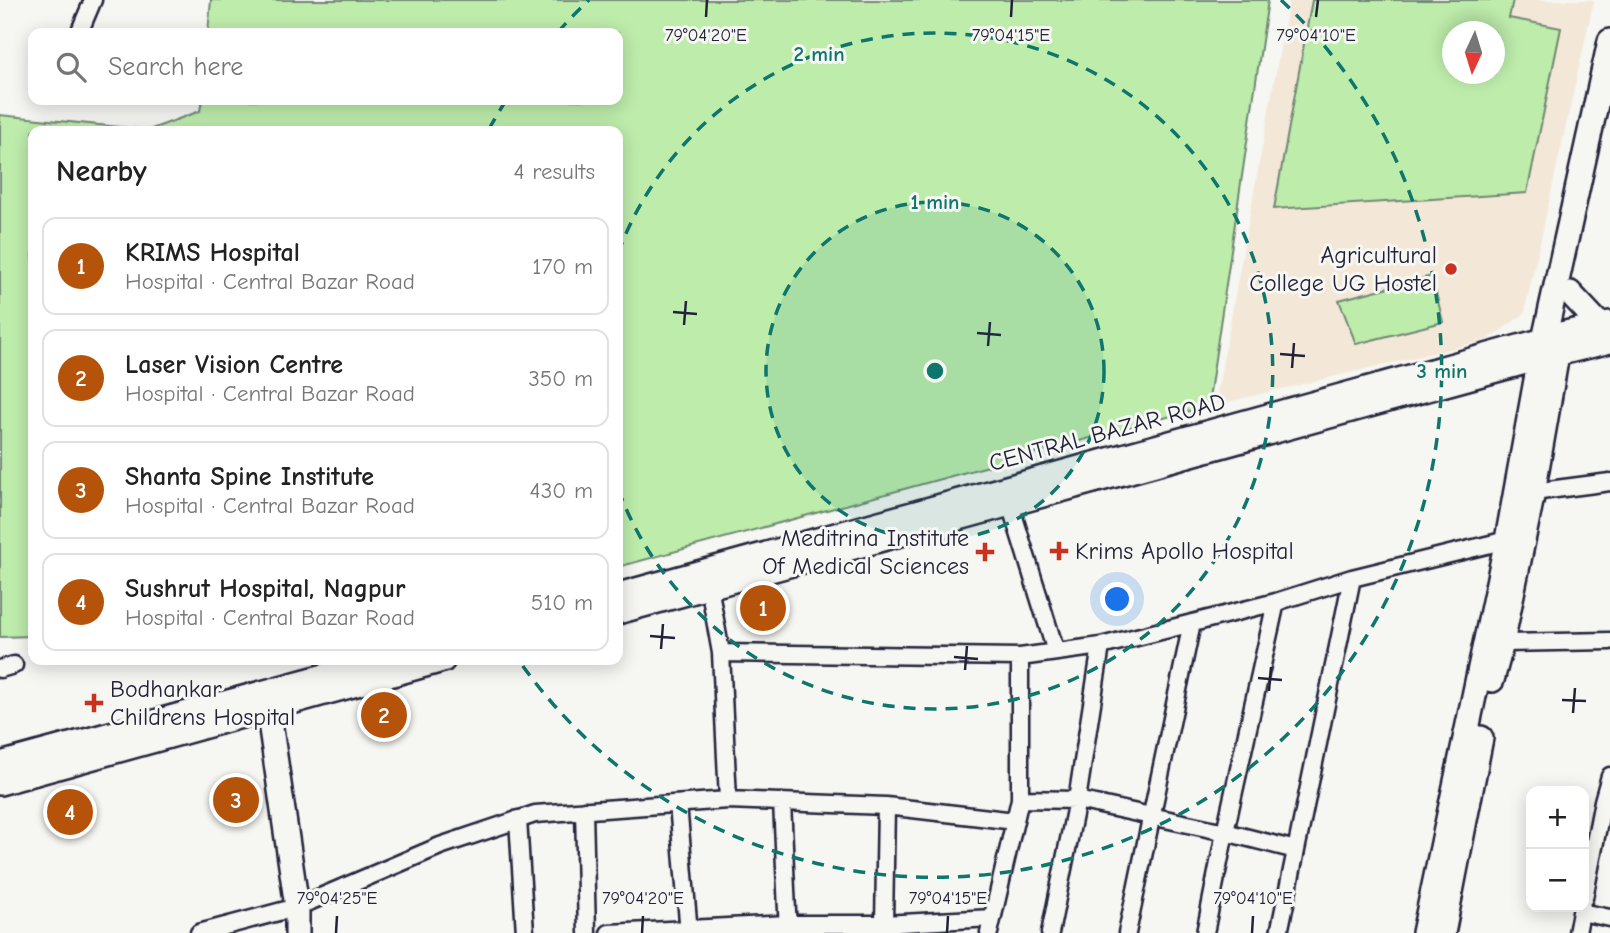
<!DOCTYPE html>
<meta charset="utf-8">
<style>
:root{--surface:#fff;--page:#f2f2f2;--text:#222;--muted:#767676;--line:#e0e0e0;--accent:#b45309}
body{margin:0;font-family:"Comic Neue",sans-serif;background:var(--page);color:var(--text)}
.controls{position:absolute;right:21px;bottom:21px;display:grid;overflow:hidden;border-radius:14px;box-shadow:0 4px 18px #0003}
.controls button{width:63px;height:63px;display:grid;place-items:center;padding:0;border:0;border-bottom:2px solid var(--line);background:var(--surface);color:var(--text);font:35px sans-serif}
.compass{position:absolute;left:1442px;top:21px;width:63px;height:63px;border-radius:50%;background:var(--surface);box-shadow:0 4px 18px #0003;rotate:184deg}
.you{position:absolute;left:1118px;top:600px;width:24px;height:24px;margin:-18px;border:5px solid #fff;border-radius:50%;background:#1a73e8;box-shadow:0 0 0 10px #1a73e833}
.badge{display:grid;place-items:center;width:46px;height:46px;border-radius:50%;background:var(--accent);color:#fff;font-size:23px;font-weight:700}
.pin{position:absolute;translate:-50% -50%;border:4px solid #fff;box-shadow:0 2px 7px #0006}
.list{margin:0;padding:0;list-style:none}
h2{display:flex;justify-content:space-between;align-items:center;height:91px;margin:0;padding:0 28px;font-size:30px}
h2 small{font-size:23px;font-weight:400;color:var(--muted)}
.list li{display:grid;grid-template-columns:46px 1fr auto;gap:21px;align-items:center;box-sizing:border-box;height:98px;margin:0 14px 14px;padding:0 14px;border:2px solid var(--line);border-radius:14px}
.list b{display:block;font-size:26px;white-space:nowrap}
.list p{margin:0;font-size:23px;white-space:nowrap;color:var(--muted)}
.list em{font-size:23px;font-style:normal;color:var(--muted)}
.icon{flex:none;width:38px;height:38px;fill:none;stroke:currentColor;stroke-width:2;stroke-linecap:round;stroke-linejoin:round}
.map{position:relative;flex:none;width:1610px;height:933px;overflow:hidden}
.search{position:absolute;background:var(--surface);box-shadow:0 4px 18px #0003;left:28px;top:28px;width:595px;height:77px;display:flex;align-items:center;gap:18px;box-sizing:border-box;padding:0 24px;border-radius:14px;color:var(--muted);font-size:26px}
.panel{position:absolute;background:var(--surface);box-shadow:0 4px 18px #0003;left:28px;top:126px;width:595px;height:539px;border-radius:14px}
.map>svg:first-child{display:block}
.built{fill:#f3e8d8;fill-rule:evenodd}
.green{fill:#bdecab;stroke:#708773;stroke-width:2;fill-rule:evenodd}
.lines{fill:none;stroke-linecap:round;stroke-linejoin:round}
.street-casing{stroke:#22223b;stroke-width:21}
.secondary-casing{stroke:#22223b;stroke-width:28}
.street{stroke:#f6f6f2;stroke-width:16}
.secondary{stroke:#f6f6f2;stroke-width:23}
.ticks{fill:none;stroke:#22223b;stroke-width:2.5}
.ring{fill:none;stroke:#0f766e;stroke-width:3.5;stroke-dasharray:12 9}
.poi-dot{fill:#c8321e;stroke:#f6f6f2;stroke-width:2.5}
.labels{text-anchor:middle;stroke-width:6;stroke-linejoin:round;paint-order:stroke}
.poi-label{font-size:24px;fill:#22223b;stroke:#f6f6f2;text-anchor:end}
.street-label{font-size:24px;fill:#22223b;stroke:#f6f6f2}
.ticks-label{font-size:18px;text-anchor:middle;fill:#22223b;stroke:#f6f6f2;stroke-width:6;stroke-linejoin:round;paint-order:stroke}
.centre{fill:#0f766e;stroke:#f6f6f2;stroke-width:3.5}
.ring-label{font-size:21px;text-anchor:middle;font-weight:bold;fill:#0f766e;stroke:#f6f6f2;stroke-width:6;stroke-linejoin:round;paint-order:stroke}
</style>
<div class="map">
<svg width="1610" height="933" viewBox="0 0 1610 933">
<rect width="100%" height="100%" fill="#f6f6f2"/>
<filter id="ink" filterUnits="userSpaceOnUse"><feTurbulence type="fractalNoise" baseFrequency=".0143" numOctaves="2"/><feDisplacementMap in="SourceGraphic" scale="14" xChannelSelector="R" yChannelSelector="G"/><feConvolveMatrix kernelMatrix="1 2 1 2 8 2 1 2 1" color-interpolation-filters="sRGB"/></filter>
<g filter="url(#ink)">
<path class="built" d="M1289 0H1594L1524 314 1487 340 1215 405ZM1452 32H1494V74H1452Z"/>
<path class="green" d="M211 0H1268L1208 406 618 567V131H33V636L0 637V115L149 130 200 111 202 100H618V33H208Z
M1312 0H1513L1509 18 1561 28 1527 193 1274 209ZM1452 32H1494V74H1452Z
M1432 276 1443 322 1356 344 1339 300Z"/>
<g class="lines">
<g class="street-casing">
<path id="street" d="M79 33 93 0
M1533 492 1610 482
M1010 504 1056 652
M709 586 721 653 728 800
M1502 643 1610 641
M721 653 1020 657 1101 646 1276 602 1352 578 1507 540
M0 669 14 665
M1020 799 1077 800 1225 832 1296 850
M782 802 788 933
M678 804 689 933
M584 810 587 933
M518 819 525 933
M1584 898 1603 801 1610 776
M1581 912 1610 918
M884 924 886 806
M199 933 297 907 440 846 535 814 728 800 886 806 1015 821
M609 933 787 924H884L992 918
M989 933 1020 799V657
M1050 933 1077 800 1101 646
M1127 933 1192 623
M1205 933 1225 832 1276 602
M1279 933 1352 578
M1577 933 1582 907"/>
</g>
<g class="secondary-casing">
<path id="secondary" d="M1570 293 1600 325
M618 595 1544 340 1561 334 1610 323
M618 612 1540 358 1610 341
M1492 680 1502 643 1533 492 1559 343
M263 694 268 708 297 907V933
M0 764 383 660
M0 783 443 660
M1424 933 1507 540 1540 358 1610 41
M1443 933 1481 738"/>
</g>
<use href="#street" class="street"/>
<use href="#secondary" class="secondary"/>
</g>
</g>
<path class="ticks" d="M706 17 707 0M1011 17 1012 0M1316 17 1318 0M673 312 697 314M684 325 686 301M977 333 1001 335M988 346 990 322M1280 354 1305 356M1292 368 1294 343M650 636 675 638M661 649 663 624M954 657 978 659M965 670 967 646M1258 678 1282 680M1269 691 1271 667M1562 700 1586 701M1573 713 1575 688M336 933 337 916M642 933 643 916M947 933 948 916M1252 933 1253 916"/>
<circle cx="935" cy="371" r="169" fill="#0f766e" fill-opacity=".12"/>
<g class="ring">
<circle cx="935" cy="371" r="169"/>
<path d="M618 253A338 338 0 1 1 618 489"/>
<path d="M489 129A507 507 0 0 1 505 102M558 32A507 507 0 0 1 589 0M1281 0A507 507 0 1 1 520 662"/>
</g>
<g class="poi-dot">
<circle cx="1451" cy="269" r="7"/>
<path d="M1055.5 540.5h7v7h7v7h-7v7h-7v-7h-7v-7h7z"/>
<path d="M981.5 541.5h7v7h7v7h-7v7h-7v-7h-7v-7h7z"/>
<path d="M90.5 692.5h7v7h7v7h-7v7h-7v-7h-7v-7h7z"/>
</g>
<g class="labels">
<g class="poi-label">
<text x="1437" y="263">Agricultural<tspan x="1437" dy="28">College UG Hostel</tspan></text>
<text x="969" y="546">Meditrina Institute<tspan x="969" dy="28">Of Medical Sciences</tspan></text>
<text x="1075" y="559" text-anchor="start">Krims Apollo Hospital</text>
<text x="110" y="697" text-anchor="start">Bodhankar<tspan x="110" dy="28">Childrens Hospital</tspan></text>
</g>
<g class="street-label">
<text transform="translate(1107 432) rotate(-15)" y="8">CENTRAL BAZAR ROAD</text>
</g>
</g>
<g class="ticks-label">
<text x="706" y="41">79°04'20"E</text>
<text x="1011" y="41">79°04'15"E</text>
<text x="1316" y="41">79°04'10"E</text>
<text x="337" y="904">79°04'25"E</text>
<text x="643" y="904">79°04'20"E</text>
<text x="948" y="904">79°04'15"E</text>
<text x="1253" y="904">79°04'10"E</text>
</g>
<circle cx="935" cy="371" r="10" class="centre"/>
<g class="ring-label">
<text x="819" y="61">2 min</text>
<text x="935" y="209">1 min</text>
<text x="1442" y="378">3 min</text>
</g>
</svg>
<div class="controls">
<button>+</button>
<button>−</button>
</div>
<svg class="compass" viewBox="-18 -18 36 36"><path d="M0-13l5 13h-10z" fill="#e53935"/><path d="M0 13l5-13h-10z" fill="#767676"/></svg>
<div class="you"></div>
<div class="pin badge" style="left:763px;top:608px">1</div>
<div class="pin badge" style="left:384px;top:715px">2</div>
<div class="pin badge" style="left:236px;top:800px">3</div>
<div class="pin badge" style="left:70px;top:812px">4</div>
<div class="search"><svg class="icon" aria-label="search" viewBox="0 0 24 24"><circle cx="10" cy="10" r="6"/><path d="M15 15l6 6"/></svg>Search here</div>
<section class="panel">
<h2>Nearby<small>4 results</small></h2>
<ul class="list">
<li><span class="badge">1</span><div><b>KRIMS Hospital</b><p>Hospital · Central Bazar Road</p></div><em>170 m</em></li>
<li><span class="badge">2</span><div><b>Laser Vision Centre</b><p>Hospital · Central Bazar Road</p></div><em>350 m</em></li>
<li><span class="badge">3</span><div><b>Shanta Spine Institute</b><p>Hospital · Central Bazar Road</p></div><em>430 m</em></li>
<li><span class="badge">4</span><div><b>Sushrut Hospital, Nagpur</b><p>Hospital · Central Bazar Road</p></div><em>510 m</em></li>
</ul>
</section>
</div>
